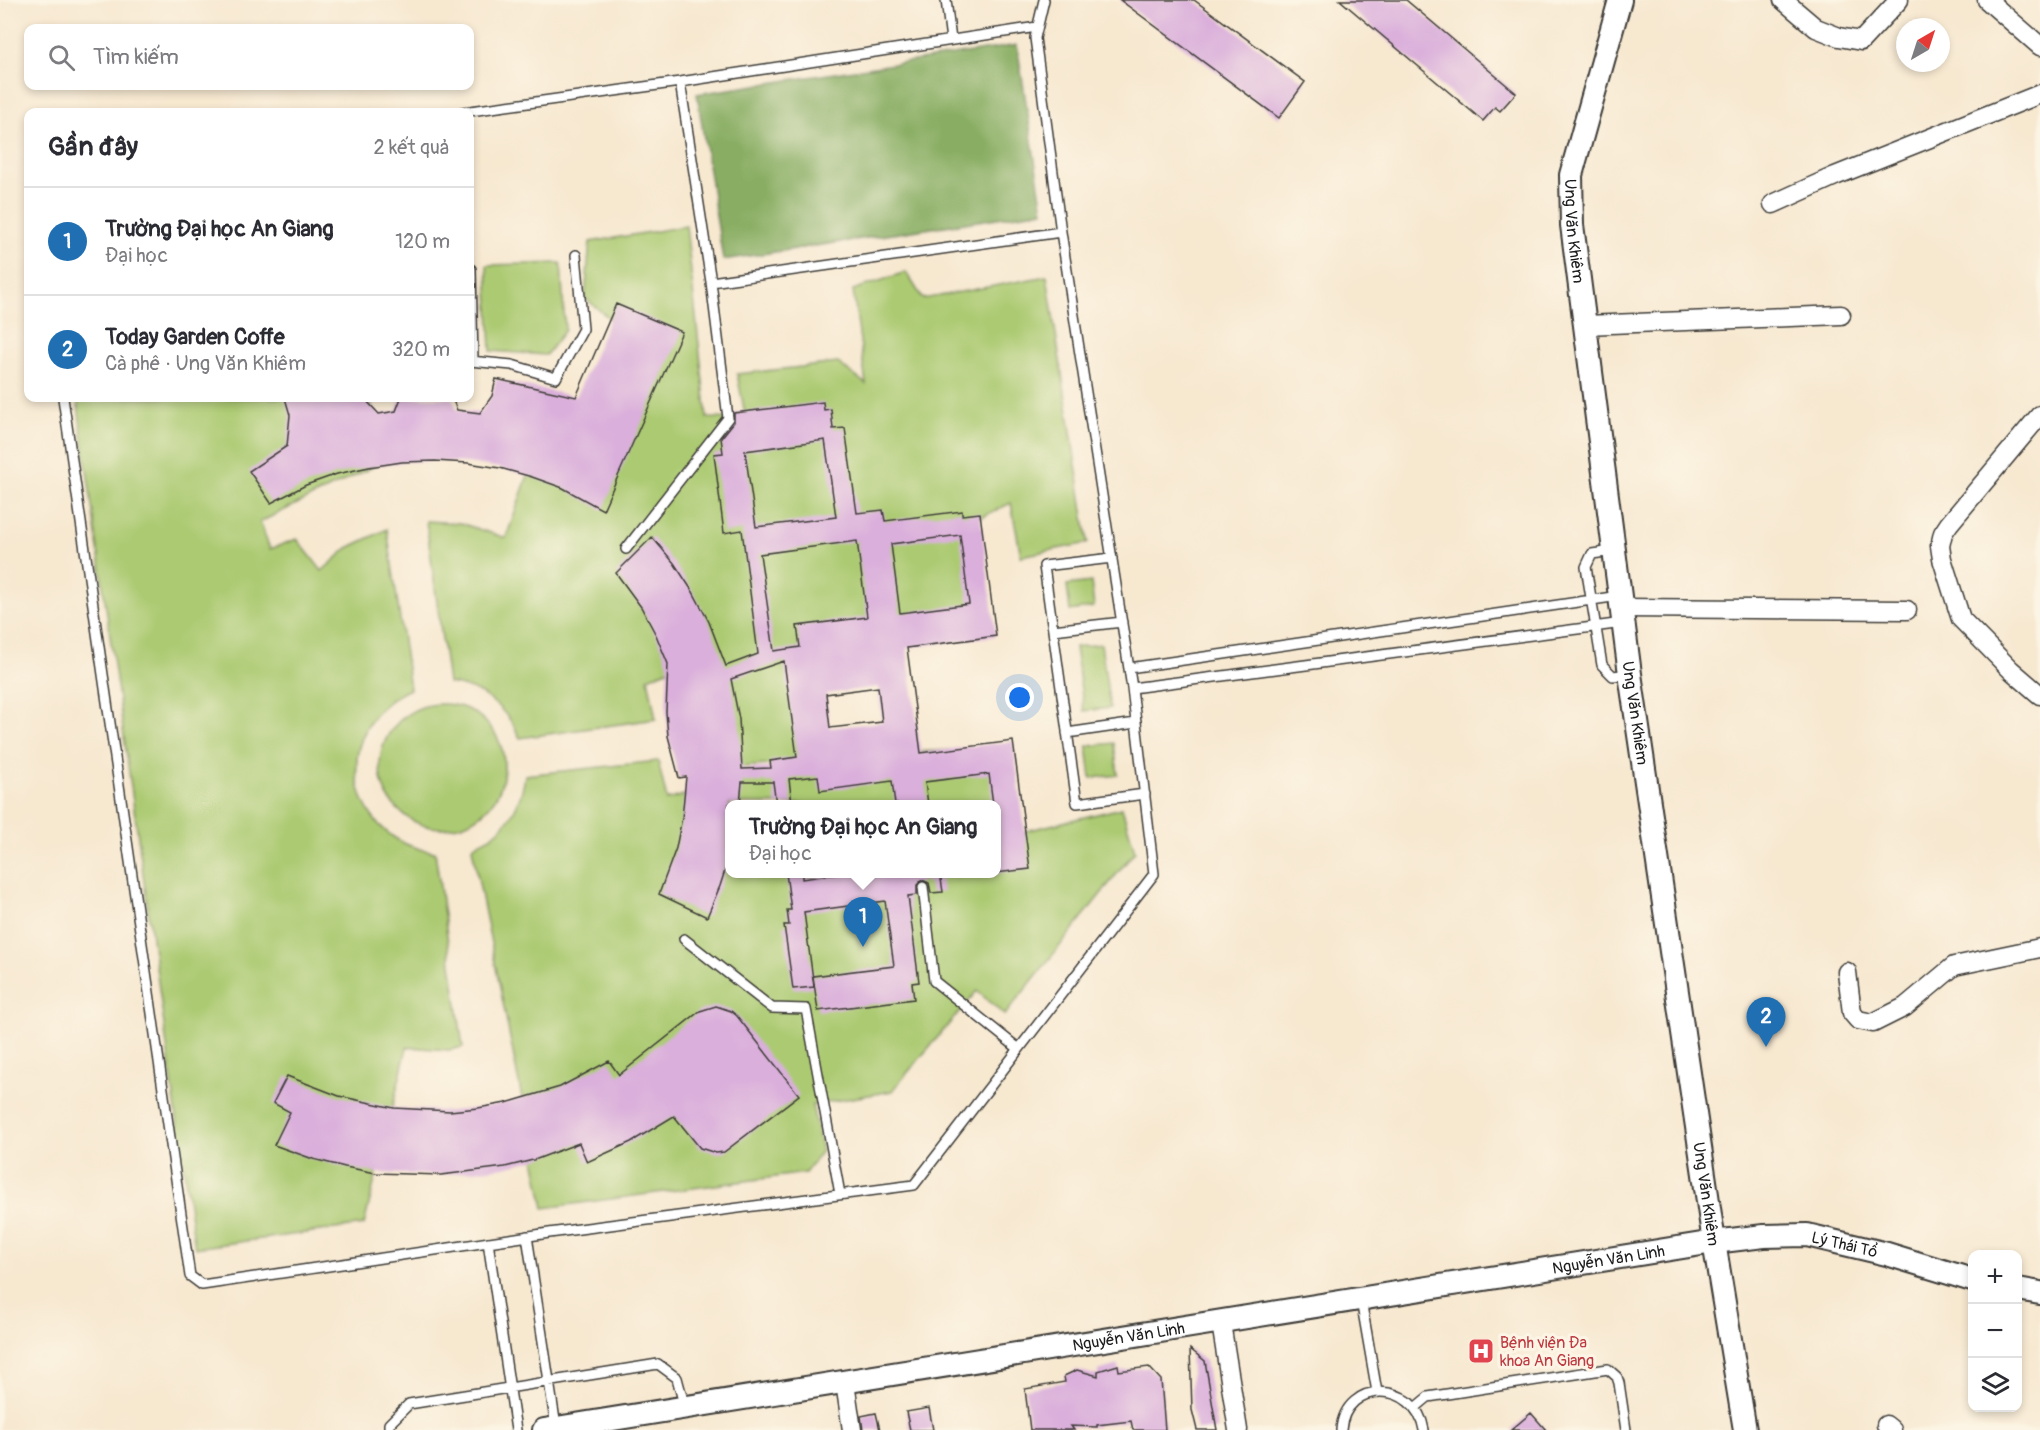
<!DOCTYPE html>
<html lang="vi">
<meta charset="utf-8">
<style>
:root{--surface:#fff;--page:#f7f7f7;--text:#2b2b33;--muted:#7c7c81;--line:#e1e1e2;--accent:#1f6fb2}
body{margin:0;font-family:Pangolin,sans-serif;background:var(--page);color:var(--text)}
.controls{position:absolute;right:18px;bottom:18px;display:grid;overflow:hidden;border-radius:12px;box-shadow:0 3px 9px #0003}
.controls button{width:54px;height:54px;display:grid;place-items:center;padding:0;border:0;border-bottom:2px solid var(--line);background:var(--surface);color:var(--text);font:30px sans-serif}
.compass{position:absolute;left:1896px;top:18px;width:54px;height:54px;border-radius:50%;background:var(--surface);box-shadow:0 3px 9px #0003;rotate:39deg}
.you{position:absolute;left:1020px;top:698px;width:21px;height:21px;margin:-15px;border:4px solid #fff;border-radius:50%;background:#1a73e8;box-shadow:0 0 0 9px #1a73e833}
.badge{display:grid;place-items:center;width:39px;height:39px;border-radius:50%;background:var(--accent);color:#fff;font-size:20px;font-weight:700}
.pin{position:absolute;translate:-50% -50px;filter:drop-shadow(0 2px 3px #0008)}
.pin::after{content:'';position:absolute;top:32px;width:21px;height:18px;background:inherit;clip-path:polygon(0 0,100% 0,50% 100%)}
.popup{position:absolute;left:725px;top:800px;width:276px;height:78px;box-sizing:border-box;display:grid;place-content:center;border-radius:12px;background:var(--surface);filter:drop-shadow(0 2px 4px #0005);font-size:20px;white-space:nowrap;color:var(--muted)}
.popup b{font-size:22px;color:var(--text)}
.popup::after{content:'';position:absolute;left:50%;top:100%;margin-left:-12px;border:12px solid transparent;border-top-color:var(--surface)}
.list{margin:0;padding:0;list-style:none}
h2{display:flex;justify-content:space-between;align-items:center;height:78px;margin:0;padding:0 24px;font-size:26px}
h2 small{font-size:20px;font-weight:400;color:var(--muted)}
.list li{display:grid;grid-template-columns:39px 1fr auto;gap:18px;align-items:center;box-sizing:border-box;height:108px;padding:0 24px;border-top:2px solid var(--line)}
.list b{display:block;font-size:22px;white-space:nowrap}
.list p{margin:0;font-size:20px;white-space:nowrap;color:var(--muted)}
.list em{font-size:20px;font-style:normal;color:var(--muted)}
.icon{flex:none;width:33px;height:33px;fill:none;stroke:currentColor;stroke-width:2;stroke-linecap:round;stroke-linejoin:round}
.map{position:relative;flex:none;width:2040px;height:1430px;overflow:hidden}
.search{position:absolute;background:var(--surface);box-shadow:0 3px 9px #0003;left:24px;top:24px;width:450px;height:66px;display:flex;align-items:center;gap:15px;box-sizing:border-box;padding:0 21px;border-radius:12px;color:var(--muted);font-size:22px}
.panel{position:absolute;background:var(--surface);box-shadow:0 3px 9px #0003;left:24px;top:108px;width:450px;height:294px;border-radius:12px}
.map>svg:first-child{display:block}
.green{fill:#acca72;stroke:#647347;stroke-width:1.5;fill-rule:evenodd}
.forest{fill:#89ae64;stroke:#526540;stroke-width:1.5}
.building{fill:#daafdb;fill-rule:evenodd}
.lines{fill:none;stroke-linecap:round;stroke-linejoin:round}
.service-casing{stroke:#3d3b37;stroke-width:12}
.minor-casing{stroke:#3d3b37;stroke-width:21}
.tertiary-casing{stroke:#3d3b37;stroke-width:26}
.service{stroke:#fff;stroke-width:9}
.minor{stroke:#fff;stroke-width:18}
.tertiary{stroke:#fff;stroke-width:22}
.labels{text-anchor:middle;stroke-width:6;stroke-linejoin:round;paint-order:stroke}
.street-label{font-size:16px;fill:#1c1c1c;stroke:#fcf5e5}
.health-label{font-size:16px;fill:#be3a42;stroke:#fcf5e5;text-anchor:start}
</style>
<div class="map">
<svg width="2040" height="1430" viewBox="0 0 2040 1430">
<rect width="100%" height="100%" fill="#fcf5e5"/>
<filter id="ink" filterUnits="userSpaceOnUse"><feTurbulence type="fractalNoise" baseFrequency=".0167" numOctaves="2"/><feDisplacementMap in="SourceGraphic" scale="12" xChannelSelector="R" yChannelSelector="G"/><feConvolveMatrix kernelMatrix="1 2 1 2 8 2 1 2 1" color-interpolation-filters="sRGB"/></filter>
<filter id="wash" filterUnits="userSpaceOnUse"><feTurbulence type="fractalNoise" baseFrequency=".008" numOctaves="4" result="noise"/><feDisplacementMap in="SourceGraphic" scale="24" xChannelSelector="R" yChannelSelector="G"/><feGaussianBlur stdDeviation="1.35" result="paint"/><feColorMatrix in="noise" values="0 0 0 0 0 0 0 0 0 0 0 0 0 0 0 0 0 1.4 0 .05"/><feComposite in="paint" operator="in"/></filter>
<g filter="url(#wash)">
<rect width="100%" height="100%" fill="#f7e8d0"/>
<path class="green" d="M686 226 707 418 746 419 737 374 838 363 866 384 853 290 906 272 923 299 1047 276 1088 543 1021 556 1011 503 973 521 990 615 813 672 819 756 997 748 1009 835 1122 808 1135 851 1005 1015 977 991 892 1091 812 1105 822 1151 805 1173 544 1208 472 848C477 843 485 840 492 836 512 821 522 799 525 775L658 761 667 800 795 763 727 768 701 656 648 678 656 719 520 738C507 708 481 687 448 683L426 521 460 523 506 538 534 458 582 456 616 324 585 298 590 242ZM730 804H996V874H730Z
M561 263 565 330 546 355 491 351 487 265Z
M77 398H371L379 464 260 522 270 549 297 539 322 571 348 548 387 529 410 689C327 726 345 841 435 852L463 1047 449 1050 407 1047 364 1225 195 1248Z
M1091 582 1094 607 1070 611 1067 585Z
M1101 644 1110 708 1084 711 1075 647Z
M380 766a62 62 0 1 1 124 0a62 62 0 1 1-124 0Z
M1114 743 1118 775 1091 778 1087 746Z"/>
<path class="forest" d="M1017 45 1043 211 723 260 697 94Z"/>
<g id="blocks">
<path class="building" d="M1120 0H1194L1305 82 1279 118Z
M1340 0H1406L1516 93 1500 111 1495 107 1483 121Z
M616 304 682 332 603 510 563 488 532 477 500 468 468 463 435 461 402 462 369 467 337 474 306 485 271 503 249 471 287 446 290 415 285 398H364L379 414 396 411 401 398H452L457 410 480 413 492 396 496 379 576 397Z
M823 402 824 410 831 409 833 429 845 428 857 513 883 510 885 521 962 511V515L980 513 996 636 907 648 921 753 1013 741 1030 869 996 873V804H993L989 774 925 782 928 804H895L892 781 820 791 818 776 789 779 792 804H776L773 782H742L740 804H729V858L720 886 707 917 659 894 676 848 682 818 686 777 679 778 668 736 666 712 668 664 656 635 641 607 616 573 652 537 674 563 693 592 709 622 726 666 758 654 742 530 724 533 714 454 723 453 721 438 734 422V413ZM825 440 836 517 756 527 745 451ZM960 535 969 604 900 613 891 544ZM857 541 867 617 797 626 800 647 774 651 760 554ZM784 661 797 757 770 761 771 768 742 769 739 719 731 679ZM878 687 882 722 830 728 826 694Z
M786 873H802V879L846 873H940L943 892 931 893 929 883 922 880 917 885V895L908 896 919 982 912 983 914 999 818 1011 813 976 894 966 885 901 804 912 814 987 793 989 784 925H789L787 910H791Z
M716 1006 731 1011 737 1016 799 1095 724 1152 716 1153 700 1148 674 1116 631 1142 587 1162 579 1143 537 1159 505 1167 441 1175 376 1173 345 1167 313 1159 274 1145 290 1112 273 1103 287 1076 339 1096 394 1108 450 1111 478 1108 506 1103 560 1087 609 1061 619 1075 700 1011Z
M1190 1349 1205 1361 1217 1430H1197L1192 1410Z
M1118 1365 1119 1371 1149 1367 1161 1380 1165 1430H1133L1131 1421 1097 1425V1427L1071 1426 1074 1430H1030L1025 1389 1065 1382 1064 1376 1077 1370 1098 1376V1371Z
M929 1408 933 1430H910L906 1412Z
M876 1413 880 1430H863L861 1416Z
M1531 1413 1546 1430H1511Z"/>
</g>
</g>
<g filter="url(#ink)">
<use href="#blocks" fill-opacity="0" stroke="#3d3b37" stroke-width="1.5"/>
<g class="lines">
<g class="service-casing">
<path id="service" d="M946 0 951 40
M680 82 711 282 1061 232
M463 112 680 82 1037 27
M471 269 473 361
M470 361 512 365 556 378 583 329 576 255
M63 398 190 1276 202 1285 549 1233 914 1185 1154 874 1132 688 1061 232 1035 38 1044 0
M626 549 728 418 711 282
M1613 551 1592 554 1586 567 1602 665 1613 676 1630 674
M1112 558 1044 566 1077 803 1145 794
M1053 630 1122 622
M1129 668 1619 596
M1132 688 1623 623
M1067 733 1136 723
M923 887 934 981 1019 1049
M684 939 772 1008 806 1009 840 1194
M527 1236 556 1427
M488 1242 516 1430
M1361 1300 1377 1392
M1416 1407 1428 1397 1608 1369 1617 1377 1619 1383 1626 1430
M389 1430V1424L409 1404 658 1364 677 1378 685 1408
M1341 1430C1345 1379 1416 1380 1424 1430"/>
</g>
<g class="minor-casing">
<path id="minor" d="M1783 0 1816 28 1839 37 1861 41 1899 0
M1987 0 2040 46
M1773 204 1835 176 2040 94
M1585 325 1841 315
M2040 415 1949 524 1943 533 1940 546 1942 559 1961 619 2011 670 2040 695
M1620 608 1907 610
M1847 972 1852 1013 1858 1020 1873 1023 1905 1007 1954 966 2040 948
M1221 1323 1238 1430
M845 1383 852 1430
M1886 1425 1892 1430"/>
</g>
<g class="tertiary-casing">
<g id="tertiary">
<path id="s1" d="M1620 0 1571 175 1572 225 1630 674 1714 1242 1745 1430"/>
<path d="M2018 1289 2040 1293"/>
<path id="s2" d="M544 1430 1714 1242 1764 1236 1807 1235 1887 1254 1972 1280"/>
</g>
</g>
<use href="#service" class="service"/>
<use href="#minor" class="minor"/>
<use href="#tertiary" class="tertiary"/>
</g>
</g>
<defs>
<g id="hospital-square" transform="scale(1.35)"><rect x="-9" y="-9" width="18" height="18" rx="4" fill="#e0444e" stroke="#fcf5e5"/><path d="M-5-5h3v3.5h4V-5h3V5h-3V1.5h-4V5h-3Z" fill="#fff"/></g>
</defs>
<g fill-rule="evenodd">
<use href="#hospital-square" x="1481" y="1351"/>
</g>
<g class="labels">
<g class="street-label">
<text dy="6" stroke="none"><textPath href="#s1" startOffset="238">Ung Văn Khiêm</textPath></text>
<text dy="6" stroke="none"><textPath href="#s1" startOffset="724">Ung Văn Khiêm</textPath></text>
<text dy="6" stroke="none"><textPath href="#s1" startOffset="1210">Ung Văn Khiêm</textPath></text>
<text dy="6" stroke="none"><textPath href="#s2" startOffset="1317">Lý Thái Tổ</textPath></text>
<text dy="6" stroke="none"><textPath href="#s2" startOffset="1078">Nguyễn Văn Linh</textPath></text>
<text dy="6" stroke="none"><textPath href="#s2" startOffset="592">Nguyễn Văn Linh</textPath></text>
</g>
<g class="health-label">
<text x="1500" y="1348">Bệnh viện Đa<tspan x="1500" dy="18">khoa An Giang</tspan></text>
</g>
</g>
</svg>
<div class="controls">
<button>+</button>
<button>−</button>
<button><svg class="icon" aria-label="layers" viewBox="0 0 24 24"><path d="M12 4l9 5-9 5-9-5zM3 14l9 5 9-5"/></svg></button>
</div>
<svg class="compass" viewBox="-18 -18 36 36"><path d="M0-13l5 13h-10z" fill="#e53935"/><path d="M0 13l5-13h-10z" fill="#7c7c81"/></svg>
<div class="you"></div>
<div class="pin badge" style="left:863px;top:947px">1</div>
<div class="popup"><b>Trường Đại học An Giang</b>Đại học</div>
<div class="pin badge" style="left:1766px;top:1047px">2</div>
<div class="search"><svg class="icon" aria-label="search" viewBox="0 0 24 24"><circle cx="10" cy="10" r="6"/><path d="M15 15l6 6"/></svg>Tìm kiếm</div>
<section class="panel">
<h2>Gần đây<small>2 kết quả</small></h2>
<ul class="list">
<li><span class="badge">1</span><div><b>Trường Đại học An Giang</b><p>Đại học</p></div><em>120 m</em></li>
<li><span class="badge">2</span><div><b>Today Garden Coffe</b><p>Cà phê · Ung Văn Khiêm</p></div><em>320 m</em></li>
</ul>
</section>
</div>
